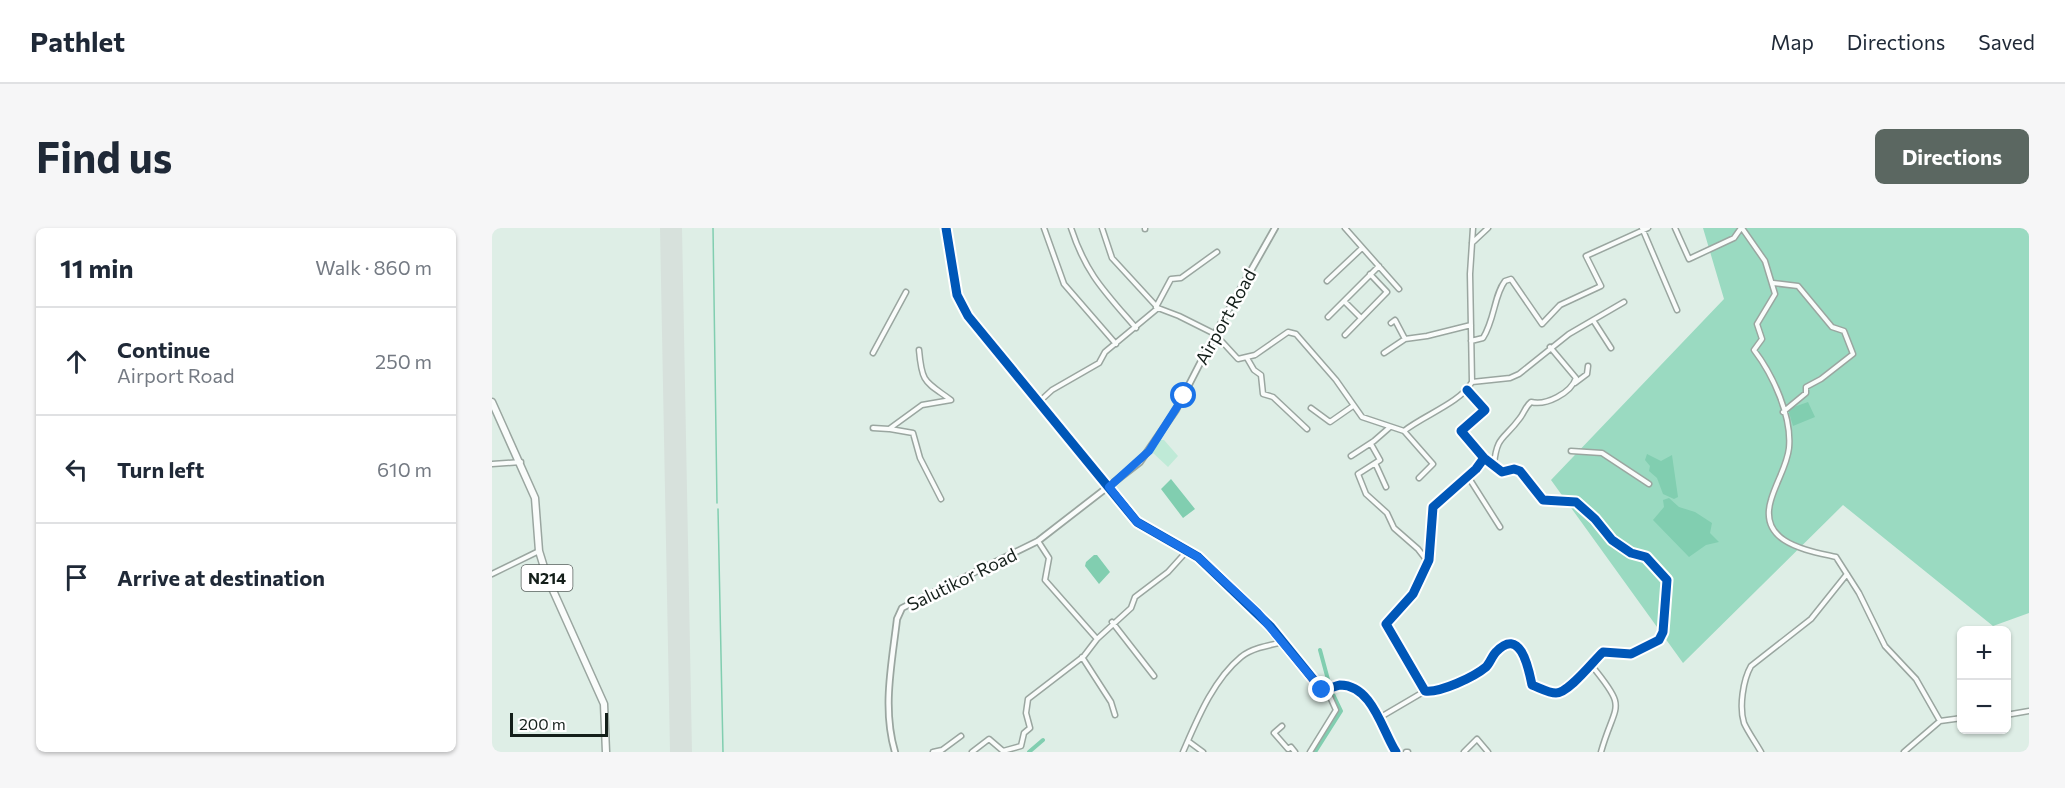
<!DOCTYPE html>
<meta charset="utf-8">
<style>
:root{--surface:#fff;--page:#f6f6f7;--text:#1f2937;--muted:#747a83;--line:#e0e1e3;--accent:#5b6761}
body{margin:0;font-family:Commissioner,sans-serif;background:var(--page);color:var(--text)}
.controls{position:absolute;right:18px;bottom:18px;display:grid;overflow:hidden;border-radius:9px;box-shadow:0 2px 4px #0004}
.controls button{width:54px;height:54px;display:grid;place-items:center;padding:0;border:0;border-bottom:2px solid var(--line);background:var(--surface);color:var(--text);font:30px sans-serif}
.scale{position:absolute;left:18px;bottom:15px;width:98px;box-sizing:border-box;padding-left:6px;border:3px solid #141f1a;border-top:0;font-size:16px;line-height:21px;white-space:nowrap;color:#141f1a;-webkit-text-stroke:4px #fff;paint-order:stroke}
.stop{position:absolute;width:18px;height:18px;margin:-14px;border:4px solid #1a73e8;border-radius:50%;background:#fff}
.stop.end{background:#1a73e8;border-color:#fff;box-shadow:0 2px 6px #0008}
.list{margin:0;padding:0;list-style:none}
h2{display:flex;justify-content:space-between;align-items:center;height:78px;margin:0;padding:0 24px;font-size:26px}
h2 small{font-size:20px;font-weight:400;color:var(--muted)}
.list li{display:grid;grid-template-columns:39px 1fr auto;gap:18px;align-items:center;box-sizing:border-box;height:108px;padding:0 24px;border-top:2px solid var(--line)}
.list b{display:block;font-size:22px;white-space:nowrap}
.list p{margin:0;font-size:20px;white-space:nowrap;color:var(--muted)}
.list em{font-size:20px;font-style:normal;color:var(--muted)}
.icon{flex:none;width:33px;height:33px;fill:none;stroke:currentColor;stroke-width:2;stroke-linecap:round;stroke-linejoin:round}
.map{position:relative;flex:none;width:1537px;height:524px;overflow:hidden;border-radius:9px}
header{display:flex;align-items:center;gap:36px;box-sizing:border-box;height:84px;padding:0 30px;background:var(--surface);border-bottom:2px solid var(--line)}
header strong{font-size:28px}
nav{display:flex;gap:33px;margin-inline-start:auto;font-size:21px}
.intro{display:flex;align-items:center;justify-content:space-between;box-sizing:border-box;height:144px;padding:0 36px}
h1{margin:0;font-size:42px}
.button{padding:15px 27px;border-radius:9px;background:var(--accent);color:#fff;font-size:21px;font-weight:700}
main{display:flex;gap:36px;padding:0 36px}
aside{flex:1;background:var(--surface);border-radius:9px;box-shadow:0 2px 4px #0004}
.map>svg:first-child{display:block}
.green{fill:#bfead7}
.forest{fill:#9adac1}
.water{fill:#81ceb0}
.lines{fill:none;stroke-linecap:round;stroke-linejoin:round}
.stream{stroke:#81ceb0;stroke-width:1.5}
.canal{stroke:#81ceb0;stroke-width:4}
.runway{stroke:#d7e1dc;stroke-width:22}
.minor-casing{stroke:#9aa6a0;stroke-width:7}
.major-casing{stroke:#9aa6a0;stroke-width:8}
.highway-casing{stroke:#9aa6a0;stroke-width:9}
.minor{stroke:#fafcfb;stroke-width:4}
.major{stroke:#fafcfb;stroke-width:4.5}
.highway{stroke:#fafcfb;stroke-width:6}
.cycleway-casing{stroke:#fff;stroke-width:13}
.cycleway{stroke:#0057b8;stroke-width:9}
.route{stroke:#1a73e8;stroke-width:8}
.labels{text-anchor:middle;stroke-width:5;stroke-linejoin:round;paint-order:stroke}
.shield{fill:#fff;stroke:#5a625f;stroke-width:1.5}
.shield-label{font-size:16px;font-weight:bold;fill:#141f1a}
.street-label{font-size:18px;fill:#141f1a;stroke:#fff}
</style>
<header>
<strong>Pathlet</strong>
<nav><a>Map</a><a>Directions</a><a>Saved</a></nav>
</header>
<div class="intro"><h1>Find us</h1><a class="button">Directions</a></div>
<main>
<aside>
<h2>11 min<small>Walk · 860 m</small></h2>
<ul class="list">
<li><svg class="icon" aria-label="ahead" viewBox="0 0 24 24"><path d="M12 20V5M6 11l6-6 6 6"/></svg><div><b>Continue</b><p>Airport Road</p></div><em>250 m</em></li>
<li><svg class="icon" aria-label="left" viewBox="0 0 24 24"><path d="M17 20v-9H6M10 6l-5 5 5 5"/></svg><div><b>Turn left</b></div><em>610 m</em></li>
<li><svg class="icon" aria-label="arrive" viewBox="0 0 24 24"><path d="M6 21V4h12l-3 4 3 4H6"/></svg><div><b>Arrive at destination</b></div></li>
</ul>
</aside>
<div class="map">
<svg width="1537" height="524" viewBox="0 0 1537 524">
<rect width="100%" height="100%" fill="#deeee6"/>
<path class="green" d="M667 212H672L686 228 676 239 660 224Z"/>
<path class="forest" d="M1211 0H1537V385L1501 398 1351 277 1191 435 1059 252 1232 71Z"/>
<path class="water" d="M1316 174 1323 189 1301 198 1296 181Z
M1155 226 1169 233 1180 227 1186 269 1182 271 1171 266 1165 250 1157 243 1158 238 1153 232Z
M679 251 703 281 691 290 669 261Z
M1177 270 1187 279 1203 284 1220 295 1218 305 1227 314 1214 317 1197 329 1161 292 1172 279 1171 272Z
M602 327H605L618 344 607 356 593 338 594 334Z"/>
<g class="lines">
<path class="stream" d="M221 0 225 275
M226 281 231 524"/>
<path class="canal" d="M828 422 838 459
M537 524 551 512
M823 524 849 483 839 462"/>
<path class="runway" d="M179 0 189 524"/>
<g class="minor-casing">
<path id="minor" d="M454 0 465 67 476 88 645 294 706 329 779 399 830 462C836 462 842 458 848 457 880 457 890 502 904 524
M552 0 572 56 624 116
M579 0C594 46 613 64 644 100
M610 0 620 30 666 80 687 88 723 106 746 131 763 127 796 104 804 106 844 152 870 189 912 203C932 187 968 175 980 154L978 46 981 0
M653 0V1
M853 0 907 61
M1150 0 1185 82
M1183 0 1197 31 1242 10 1249 0
M1250 0 1273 33 1283 66 1265 96 1270 111 1262 122C1281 147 1300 188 1297 220 1295 238 1284 254 1279 272 1266 315 1314 322 1344 329L1367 365 1393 418 1424 451 1448 493
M980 15 996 0
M835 53 870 20
M1281 55 1306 58 1340 99 1352 103 1361 126 1329 151 1314 159V165L1291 184
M852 73 869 90
M664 79 679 51 689 50 725 24
M836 89 887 38
M1101 92 1119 120
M899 95 903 92 913 111 935 108 979 97
M853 107 895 64 878 46
M979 113 991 110C1003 91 1002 67 1013 53L1019 51 1050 96 1068 77 1109 58 1094 28 1156 0
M381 125 414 64
M892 125 913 111
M755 130 762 142 769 147 771 166 781 169 815 201
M980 154 1018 150 1027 146 1077 106 1132 74
M1083 155 1095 146 1096 138
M975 162 993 182 969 203 992 230 984 241 941 279 937 332 921 366 894 396 933 463C948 465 982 449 994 439 998 435 1000 428 1004 424 1029 397 1037 443 1040 457 1048 460 1057 465 1064 465 1077 465 1102 432 1111 424L1139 426 1167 412 1171 404 1175 352 1154 329 1139 325 1120 312 1103 291 1084 274 1051 272 1028 243 1022 241 1010 244 992 230
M547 174 560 162 607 135 613 124 666 80
M819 180 838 194 861 178
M381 200 397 201 430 177 459 172C433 153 430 156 427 122
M398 201 421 205 428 230 449 271
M912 203 941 236 927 250
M879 216 888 232 866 246 874 266 895 285 902 300 926 321 936 334
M1079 223 1110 225 1157 256
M859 228 882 213 898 199
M0 236 29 234
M1002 236C1005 207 1012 212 1028 190 1032 185 1033 179 1039 174 1054 178 1079 165 1084 150L1058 119
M884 237 894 259
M975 247 1008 299
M546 313 557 330 553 352 605 411 639 380 643 369 676 344 695 323
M0 346 47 323
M620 394 662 448
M590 429 619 474 623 487
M1100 438C1137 483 1123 474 1109 524
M1514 487 1537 483
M887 490 933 463
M790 498 782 505 796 521 799 519 803 524
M696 513 711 524
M441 524 450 522 469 508
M480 524 497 511 511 523 529 518 532 505 538 500 534 485 536 471 592 428 605 411
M691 524C705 492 721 452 749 429 760 420 778 417 792 414
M818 524 844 482 835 462
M914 524H916
M972 524 985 511 996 524
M1269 524C1264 515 1256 504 1252 495 1247 479 1251 452 1259 438L1319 391 1355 346
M1412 524 1448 493 1470 490"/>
</g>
<g class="major-casing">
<path id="major" d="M403 524C390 480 400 435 405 391L410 380 546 313 648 234 684 182 723 106 783 0"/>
</g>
<g class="highway-casing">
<path id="highway" d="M0 174 43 270 47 323 55 349 112 476 114 524"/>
</g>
<use href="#minor" class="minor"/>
<use href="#major" class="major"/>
<use href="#highway" class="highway"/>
<g class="cycleway-casing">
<path id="cycleway" d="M454 0 465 67 476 88 645 294 706 329 779 399 830 462C836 462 842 458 848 457 880 457 890 502 904 524
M975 162 993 182 969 203 992 230 984 241 941 279 937 332 921 366 894 396 933 463C948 465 982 449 994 439 998 435 1000 428 1004 424 1029 397 1037 443 1040 457 1048 460 1057 465 1064 465 1077 465 1102 432 1111 424L1139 426 1167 412 1171 404 1175 352 1154 329 1139 325 1120 312 1103 291 1084 274 1051 272 1028 243 1022 241 1010 244 992 230"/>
</g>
<use href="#cycleway" class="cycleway"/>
</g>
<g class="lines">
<path class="route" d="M692 168 657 223 617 259 645 294 706 329 766 385 830 462"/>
</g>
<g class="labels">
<rect class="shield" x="29.5" y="337" width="51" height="26" rx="4.5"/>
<g class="shield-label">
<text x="55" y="356">N214</text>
</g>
<g class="street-label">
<text transform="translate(734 89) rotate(-61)" y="6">Airport Road</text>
<text transform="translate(470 352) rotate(-26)" y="6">Salutikor Road</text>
</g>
</g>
</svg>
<div class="controls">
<button>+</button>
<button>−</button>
</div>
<div class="scale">200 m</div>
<div class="stop" style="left:692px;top:168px"></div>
<div class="stop end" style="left:830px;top:462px"></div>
</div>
</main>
